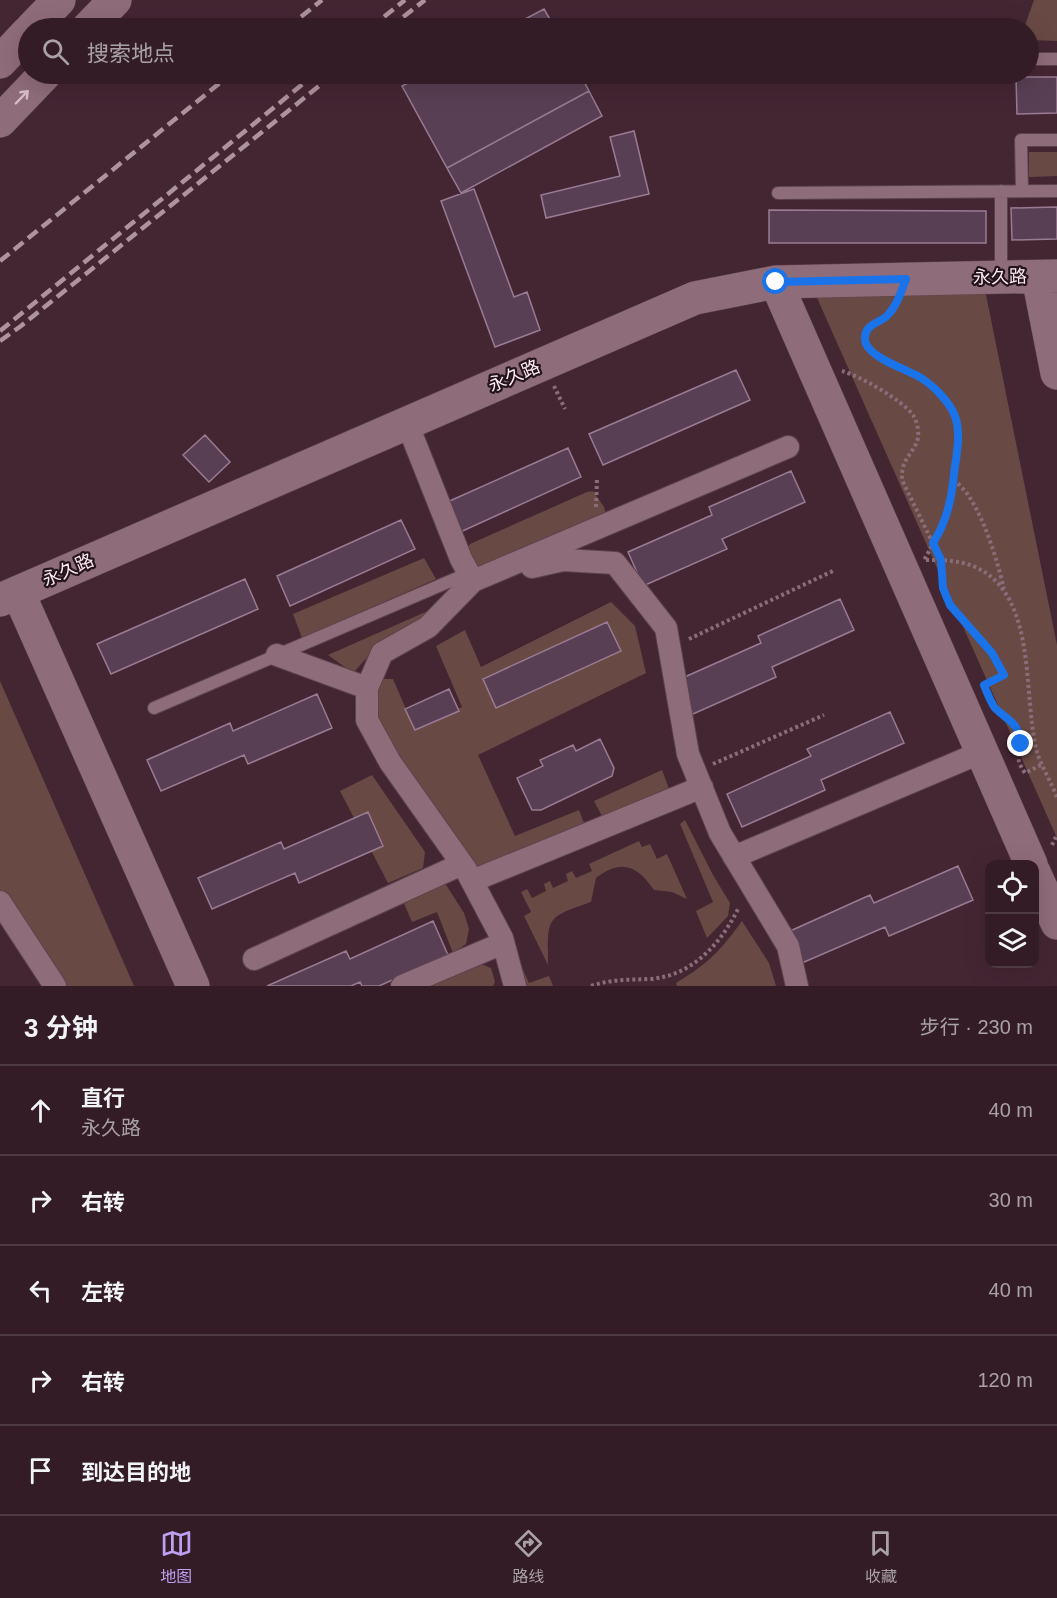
<!DOCTYPE html>
<html lang="zh">
<meta charset="utf-8">
<style>
:root{--surface:#331c26;--page:#3b252e;--text:#f1f3f6;--muted:#a9a1a7;--line:#4e3a43;--accent:#bca0f2}
body{margin:0;font-family:Arial,"Noto Sans SC",sans-serif;background:var(--page);color:var(--text)}
.controls{position:absolute;right:18px;bottom:18px;display:grid;overflow:hidden;border-radius:12px;box-shadow:0 6px 24px #0002}
.controls button{width:54px;height:54px;display:grid;place-items:center;padding:0;border:0;border-bottom:2px solid var(--line);background:var(--surface);color:var(--text);font:30px sans-serif}
.stop{position:absolute;width:18px;height:18px;margin:-14px;border:4px solid #1a73e8;border-radius:50%;background:#fff}
.stop.end{background:#1a73e8;border-color:#fff;box-shadow:0 2px 6px #0008}
.list{margin:0;padding:0;list-style:none}
h2{display:flex;justify-content:space-between;align-items:center;height:78px;margin:0;padding:0 24px;font-size:26px}
h2 small{font-size:20px;font-weight:400;color:var(--muted)}
.list li{display:grid;grid-template-columns:39px 1fr auto;gap:18px;align-items:center;box-sizing:border-box;height:90px;padding:0 24px;border-top:2px solid var(--line)}
.list b{display:block;font-size:22px;white-space:nowrap}
.list p{margin:0;font-size:20px;white-space:nowrap;color:var(--muted)}
.list em{font-size:20px;font-style:normal;color:var(--muted)}
.icon{flex:none;width:33px;height:33px;fill:none;stroke:currentColor;stroke-width:2;stroke-linecap:round;stroke-linejoin:round}
.map{position:relative;flex:none;width:1057px;height:986px;overflow:hidden}
.search{position:absolute;background:var(--surface);box-shadow:0 6px 24px #0002;left:18px;right:18px;top:18px;height:66px;display:flex;align-items:center;gap:15px;box-sizing:border-box;padding:0 21px;border-radius:33px;color:var(--muted);font-size:22px}
.sheet{height:528px;background:var(--surface)}
nav{display:flex;justify-content:space-around;align-items:center;box-sizing:border-box;height:84px;border-top:2px solid var(--line);background:var(--surface);font-size:16px;color:var(--muted)}
nav a{display:grid;justify-items:center;gap:3px}
nav .on{color:var(--accent)}
.map>svg:first-child{display:block}
.green{fill:#694943}
.building{fill:#593f53;stroke:#997c93;stroke-width:1.5}
.lines{fill:none;stroke-linecap:round;stroke-linejoin:round}
.lane-casing{stroke:#5c434e;stroke-width:14}
.street-casing{stroke:#5c434e;stroke-width:24}
.secondary-casing{stroke:#5c434e;stroke-width:34}
.path{stroke:#896e79;stroke-width:4;stroke-dasharray:3 3;stroke-linecap:butt}
.lane{stroke:#8f6c7a;stroke-width:12}
.street{stroke:#8f6c7a;stroke-width:22}
.secondary{stroke:#8f6c7a;stroke-width:33}
.rail{stroke:#ac939d;stroke-width:4.5;stroke-dasharray:12 6;stroke-linecap:butt}
.oneway{stroke:#d7bdc7}
.route{stroke:#1a73e8;stroke-width:8}
.labels{text-anchor:middle;stroke-width:4.5;stroke-linejoin:round;paint-order:stroke}
.street-label{font-size:18px;fill:#fee9f1;stroke:#22141a}
</style>
<div class="map">
<svg width="1057" height="986" viewBox="0 0 1057 986">
<rect width="100%" height="100%" fill="#442633"/>
<path class="green" d="M1034 0H1057V41L1029 40 1028 28H1024Z
M1029 152H1057V176L1029 177Z
M984 285 1057 645V838L814 291Z
M593 491 604 507 606 515 475 577 464 552 470 544 587 492Z
M424 558 436 579 302 638 293 614Z
M611 602 635 626 646 673 478 755 515 836 579 810 585 826 475 874 375 719 374 697 382 679H393L415 730 462 707 436 646 465 630 481 667Z
M430 610 429 619 372 652 353 673 328 655Z
M0 681 134 986H60L0 893Z
M662 770 669 789 603 818 594 801Z
M372 775 425 852 423 868 388 883 340 791Z
M685 820 713 875 730 903 728 916 707 938 696 911 713 902 680 824Z
M639 841 642 847 650 844 657 859 667 854 687 899 672 892 654 890C637 865 621 859 596 878L591 902C545 918 548 917 548 965L524 916 531 912 521 892 527 889 532 898 546 891 544 884 550 881 553 888 568 881 566 874 572 871 576 878 592 871 589 864Z
M443 880 464 913 469 929 466 944 453 953 437 912 412 922 403 901Z
M489 895 529 983 549 976 553 986H519Z
M742 921 769 963 776 986H677L676 983C709 963 720 951 742 921Z
M476 962 491 968 495 982 493 986H420Z"/>
<path class="building" d="M544 9 555 28H508Z
M425 74H580L589 91 447 168 402 86Z
M1016 77H1057V113L1017 114Z
M589 91 602 116 461 193 447 168Z
M634 131 649 194 546 218 541 195 620 176 610 137Z
M474 189 514 297 527 292 540 330 495 347 441 201Z
M1057 207V239L1012 240 1011 208Z
M769 210 986 211V243H769Z
M736 370 750 400 603 465 589 434Z
M205 435 230 462 209 482 183 455Z
M568 448 581 477 456 534 443 504Z
M791 471 805 502 722 539 727 549 643 586 628 552 712 515 709 507Z
M401 520 415 549 290 606 277 576Z
M245 579 258 609 111 674 97 644Z
M840 599 854 630 772 667 776 677 693 714 678 680 761 643 758 636Z
M607 622 621 651 496 708 483 679Z
M449 689 459 711 415 730 405 709Z
M317 694 332 728 248 764 244 755 161 791 147 760 230 723 233 731Z
M890 712 904 743 821 780 825 790 742 827 727 794 811 756 807 749Z
M600 739 614 768 612 776 541 810H532L517 778 543 766 540 760 573 745 576 751Z
M368 812 383 846 299 883 295 873 212 909 198 878 281 842 284 849Z
M958 866 973 900 889 936 885 927 802 963 788 932 870 895 874 903Z
M433 921 448 955 379 986H362L360 982 351 986H267L346 951 350 959Z"/>
<g class="lines">
<g class="lane-casing">
<path id="lane" d="M1028 59H1057
M1001 191V277
M1022 191 1021 140H1057
M778 193 1057 191
M154 708 469 573"/>
</g>
<g class="street-casing">
<path id="street" d="M407 423 461 559 473 581
M532 567 563 560 615 563 666 628 688 754 720 833 788 946 797 986
M277 655 367 688
M734 857 982 752
M472 881 702 787
M0 902 55 986
M254 959 462 864
M402 986 503 943
M515 986 502 938 465 868 390 762 367 720V688L382 653 428 627 473 581 788 447"/>
</g>
<g class="secondary-casing">
<path id="secondary" d="M32 28 59 0
M88 28 115 0
M0 62 28 32
M0 121 45 74
M1038 277 1057 373
M776 282 1031 864
M18 592 193 986
M0 600 695 298 776 282 1057 276
M1034 872 1057 923"/>
</g>
<path class="path" d="M895 305 887 316 870 326 864 335 865 344 872 353 922 379 941 394 956 418 958 446 952 494 940 532 924 560C941 560 957 560 973 566 1039 593 1022 696 1037 752 1041 766 1052 783 1057 798
M842 371C860 376 902 400 913 415 917 421 919 431 918 438 913 456 901 457 902 480L941 560 943 588 950 605 992 653 1003 675 984 685C987 692 990 700 995 707 1005 718 1014 719 1019 736 1024 751 1011 753 1025 773L1043 764
M554 386 565 409
M954 479C959 485 966 491 970 498 986 523 997 560 1004 589
M596 507 597 478
M689 639 835 570
M713 764 824 715
M1052 845 1057 835
M591 986C611 979 629 980 650 979 693 976 722 942 739 907"/>
<use href="#lane" class="lane"/>
<use href="#street" class="street"/>
<use href="#secondary" class="secondary"/>
<path class="rail" d="M287 28 322 0
M370 28 405 0
M389 28 425 0
M0 261 231 74
M0 331 315 74
M0 341 21 326 334 74"/>
</g>
<defs><path id="oneway-shaft" d="M-6 0H5M1.5-3L5.5 0L1.5 3" fill="none" stroke-width="1.6" stroke-linecap="round" stroke-linejoin="round" transform="scale(1.5)"/></defs>
<use class="oneway" href="#oneway-shaft" transform="translate(22 97) rotate(-46)"/>
<g class="lines">
<path class="route" d="M776 282 906 279C901 292 897 306 887 316 879 323 866 324 865 337 862 356 907 369 921 378 934 386 951 403 956 419 961 436 956 457 954 474 952 498 946 523 933 543L941 560 943 588 950 605 992 653 1004 675 984 685C987 692 990 701 995 708 1008 721 1018 721 1021 744"/>
</g>
<g class="labels">
<g class="street-label">
<text transform="translate(1000 277) rotate(-1)" y="6">永久路</text>
<text transform="translate(514 376) rotate(-23)" y="6">永久路</text>
<text transform="translate(68 570) rotate(-24)" y="6">永久路</text>
</g>
</g>
</svg>
<div class="controls">
<button><svg class="icon" aria-label="locate" viewBox="0 0 24 24"><circle cx="12" cy="12" r="6"/><path d="M12 2v4M12 18v4M2 12h4M18 12h4"/></svg></button>
<button><svg class="icon" aria-label="layers" viewBox="0 0 24 24"><path d="M12 4l9 5-9 5-9-5zM3 14l9 5 9-5"/></svg></button>
</div>
<div class="stop" style="left:776px;top:282px"></div>
<div class="stop end" style="left:1021px;top:744px"></div>
<div class="search"><svg class="icon" aria-label="search" viewBox="0 0 24 24"><circle cx="10" cy="10" r="6"/><path d="M15 15l6 6"/></svg>搜索地点</div>
</div>
<section class="sheet">
<h2>3 分钟<small>步行 · 230 m</small></h2>
<ul class="list">
<li><svg class="icon" aria-label="ahead" viewBox="0 0 24 24"><path d="M12 20V5M6 11l6-6 6 6"/></svg><div><b>直行</b><p>永久路</p></div><em>40 m</em></li>
<li><svg class="icon" aria-label="right" viewBox="0 0 24 24"><path d="M7 20v-9h11M14 6l5 5-5 5"/></svg><div><b>右转</b></div><em>30 m</em></li>
<li><svg class="icon" aria-label="left" viewBox="0 0 24 24"><path d="M17 20v-9H6M10 6l-5 5 5 5"/></svg><div><b>左转</b></div><em>40 m</em></li>
<li><svg class="icon" aria-label="right" viewBox="0 0 24 24"><path d="M7 20v-9h11M14 6l5 5-5 5"/></svg><div><b>右转</b></div><em>120 m</em></li>
<li><svg class="icon" aria-label="arrive" viewBox="0 0 24 24"><path d="M6 21V4h12l-3 4 3 4H6"/></svg><div><b>到达目的地</b></div></li>
</ul>
</section>
<nav>
<a class="on"><svg class="icon" aria-label="map" viewBox="0 0 24 24"><path d="M3 6l6-2 6 2 6-2v14l-6 2-6-2-6 2zM9 4v14M15 6v14"/></svg>地图</a>
<a><svg class="icon" aria-label="directions" viewBox="0 0 24 24"><path d="M12 3l9 9-9 9-9-9zM9 14v-3h6M13 9l2 2-2 2"/></svg>路线</a>
<a><svg class="icon" aria-label="saved" viewBox="0 0 24 24"><path d="M7 4h10v16l-5-4-5 4z"/></svg>收藏</a>
</nav>
